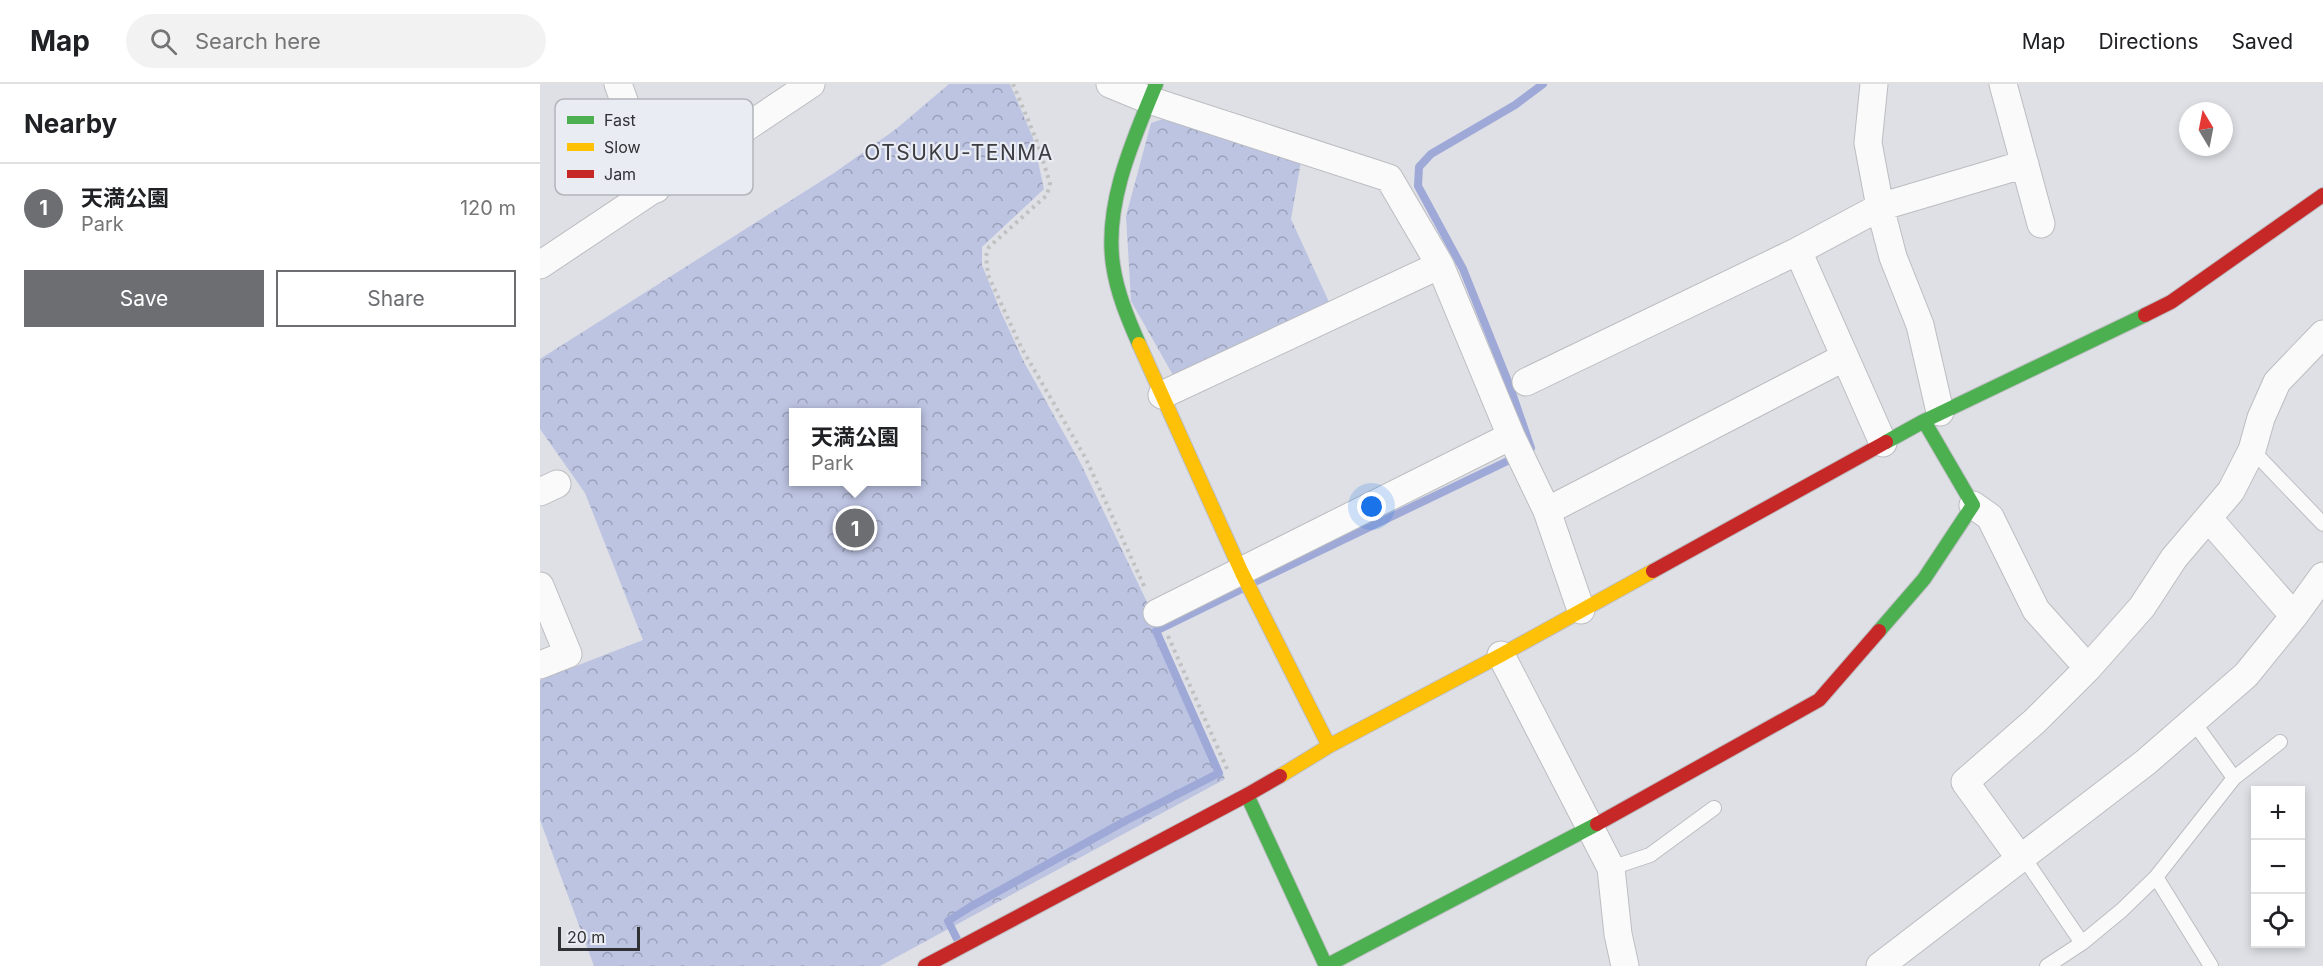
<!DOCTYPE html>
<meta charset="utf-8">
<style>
:root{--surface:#fff;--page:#f2f2f2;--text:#202124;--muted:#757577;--line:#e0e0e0;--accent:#6d6e72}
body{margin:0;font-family:Inter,"Noto Sans JP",sans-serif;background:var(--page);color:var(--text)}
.controls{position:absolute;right:18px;bottom:18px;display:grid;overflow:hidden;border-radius:0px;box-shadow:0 3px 9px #0003}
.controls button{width:54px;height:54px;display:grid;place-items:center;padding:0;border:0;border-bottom:2px solid var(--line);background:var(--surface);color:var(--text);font:30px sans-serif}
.compass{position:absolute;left:1639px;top:18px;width:54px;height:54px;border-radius:50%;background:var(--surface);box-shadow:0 3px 9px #0003;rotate:350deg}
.scale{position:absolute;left:18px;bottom:15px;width:82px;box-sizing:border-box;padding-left:6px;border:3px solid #303134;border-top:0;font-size:16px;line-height:21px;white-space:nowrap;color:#303134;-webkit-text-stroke:4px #eaecf4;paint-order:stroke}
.you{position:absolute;left:832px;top:423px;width:21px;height:21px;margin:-15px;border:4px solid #fff;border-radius:50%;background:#1a73e8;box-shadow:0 0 0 9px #1a73e833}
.badge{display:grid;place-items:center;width:39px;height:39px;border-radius:50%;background:var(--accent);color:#fff;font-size:20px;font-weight:700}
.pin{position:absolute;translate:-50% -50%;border:3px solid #fff;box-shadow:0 2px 6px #0006}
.popup{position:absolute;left:249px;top:324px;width:132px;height:78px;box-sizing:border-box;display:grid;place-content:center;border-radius:0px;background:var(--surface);filter:drop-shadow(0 2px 4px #0005);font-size:20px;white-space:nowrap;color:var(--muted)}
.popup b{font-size:22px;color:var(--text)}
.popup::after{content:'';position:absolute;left:50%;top:100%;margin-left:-12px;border:12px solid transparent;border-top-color:var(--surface)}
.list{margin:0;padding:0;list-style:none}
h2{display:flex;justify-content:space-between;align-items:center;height:78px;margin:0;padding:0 24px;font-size:26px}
h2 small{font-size:20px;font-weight:400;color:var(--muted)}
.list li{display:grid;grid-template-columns:39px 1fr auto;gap:18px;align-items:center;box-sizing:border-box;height:90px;padding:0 24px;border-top:2px solid var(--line)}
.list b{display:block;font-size:22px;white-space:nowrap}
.list p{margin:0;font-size:20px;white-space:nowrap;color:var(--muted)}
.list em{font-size:20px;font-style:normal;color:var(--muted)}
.actions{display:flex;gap:12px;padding:18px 24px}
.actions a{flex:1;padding:14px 0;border:2px solid var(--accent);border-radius:0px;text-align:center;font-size:21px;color:var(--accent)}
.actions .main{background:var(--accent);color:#fff}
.icon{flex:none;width:33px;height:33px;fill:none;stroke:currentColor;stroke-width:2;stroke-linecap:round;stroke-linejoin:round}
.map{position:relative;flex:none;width:1783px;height:882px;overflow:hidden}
header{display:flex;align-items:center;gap:36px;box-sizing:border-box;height:84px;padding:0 30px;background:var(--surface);border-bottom:2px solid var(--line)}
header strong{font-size:28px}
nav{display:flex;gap:33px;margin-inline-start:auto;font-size:21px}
.search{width:420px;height:54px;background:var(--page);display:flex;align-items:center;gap:15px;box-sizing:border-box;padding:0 21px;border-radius:33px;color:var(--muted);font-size:22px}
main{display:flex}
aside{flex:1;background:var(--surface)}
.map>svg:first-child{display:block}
.forest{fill:url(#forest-crowns);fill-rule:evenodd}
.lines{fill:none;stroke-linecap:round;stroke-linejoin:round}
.stream{stroke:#9fa9d8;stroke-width:8}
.lane-casing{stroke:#bcbdc1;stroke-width:16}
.street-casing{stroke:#bcbdc1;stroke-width:29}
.fast-casing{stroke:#bcbdc1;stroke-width:16}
.slow-casing{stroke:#bcbdc1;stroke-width:16}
.jam-casing{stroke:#bcbdc1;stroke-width:16}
.path{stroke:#c1c1c2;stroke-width:4;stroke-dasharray:3 4.5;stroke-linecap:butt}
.lane{stroke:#fafafb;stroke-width:14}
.street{stroke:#fafafb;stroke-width:27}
.fast{stroke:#4caf50;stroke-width:14}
.slow{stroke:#ffc107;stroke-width:14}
.jam{stroke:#c62828;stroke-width:14}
.labels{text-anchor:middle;stroke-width:4.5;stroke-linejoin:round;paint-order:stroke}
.quarter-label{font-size:21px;letter-spacing:1.5px;fill:#3b3d43;stroke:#eaecf4}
.key{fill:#eaecf4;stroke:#b2b4ba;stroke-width:1.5}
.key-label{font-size:16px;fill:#303134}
</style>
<header>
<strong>Map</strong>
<div class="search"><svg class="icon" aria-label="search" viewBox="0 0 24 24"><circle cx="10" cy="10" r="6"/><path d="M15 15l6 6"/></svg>Search here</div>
<nav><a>Map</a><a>Directions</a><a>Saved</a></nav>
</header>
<main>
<aside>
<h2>Nearby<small></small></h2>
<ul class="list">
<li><span class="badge">1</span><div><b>天満公園</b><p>Park</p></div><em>120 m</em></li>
</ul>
<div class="actions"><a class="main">Save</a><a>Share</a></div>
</aside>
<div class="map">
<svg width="1783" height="882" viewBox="0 0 1783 882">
<defs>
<pattern id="forest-crowns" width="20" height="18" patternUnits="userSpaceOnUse" patternTransform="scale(1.5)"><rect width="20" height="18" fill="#bdc4e2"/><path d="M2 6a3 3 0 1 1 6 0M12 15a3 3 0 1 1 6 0" fill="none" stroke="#9aa0b8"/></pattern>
</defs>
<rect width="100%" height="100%" fill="#dfe0e5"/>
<path class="forest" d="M409 0H470L493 54 504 105 442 163V181L460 226 484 278 541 380 617 539 685 695 340 882H54L0 736V596L103 556 45 409 0 345V275L294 89 356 45ZM254 328H376V398H254Z
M629 33 761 77 751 135 789 218 653 287 634 293 591 217 586 132 611 39Z"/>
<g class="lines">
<path class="stream" d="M989 366 991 364 969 300 923 185 878 102 879 83 891 70 975 21 1003 0
M713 499 978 372
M418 857 408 837 430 823 587 736 679 689 616 547 702 505"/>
<g class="lane-casing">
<path id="lane" d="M1712 366 1783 440
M1653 637 1694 694
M1482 771 1542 859
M1071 784 1110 771 1174 724
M1616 793 1671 882
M1507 882 1542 859 1582 826 1616 793 1694 694 1740 658"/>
</g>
<g class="street-casing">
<path id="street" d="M78 0 116 105
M570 0 609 16 849 94 900 181 971 352 617 529
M1334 0 1328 59 1340 123 1353 173 1380 241 1400 328
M1463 0 1501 140
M1258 167 1343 359
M0 181 271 0
M986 298 1258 167 1340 123 1485 80
M622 311 900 181
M971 352 1007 427 1041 526
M0 408 17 400
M1433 421 1450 433 1496 526 1548 584
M1007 427 1305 273
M1669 435 1754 532
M0 502 28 570 0 581
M961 571 1071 784 1078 850 1085 882
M1479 773 1425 698 1495 637 1548 584 1602 523 1634 474 1691 407 1712 366 1721 334 1737 298 1783 250
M1340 882 1606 678 1706 591 1754 532 1783 492"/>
</g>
<g class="fast-casing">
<path id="fast" d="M599 260C588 235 577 209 573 181 564 120 593 56 616 0
M1346 358 1384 337 1605 231
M1339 547 1384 495 1433 421 1384 337
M707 711 786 882 1057 740"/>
</g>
<g class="slow-casing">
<path id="slow" d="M599 260 702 489 789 662
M740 692 789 662 961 571 1113 487"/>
</g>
<g class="jam-casing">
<path id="jam" d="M1605 231 1631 218 1783 111
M1113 487 1346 358
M1057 740 1279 616 1339 547
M385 882 707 711 740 692"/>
</g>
<path class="path" d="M473 0 496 55 510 99 507 111 449 163 446 172 448 191 481 263 546 375 605 504
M628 552 688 687"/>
<use href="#lane" class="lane"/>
<use href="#street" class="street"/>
<use href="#fast" class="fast"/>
<use href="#slow" class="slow"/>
<use href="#jam" class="jam"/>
</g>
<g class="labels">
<g class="quarter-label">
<text x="419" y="76">OTSUKU-TENMA</text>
</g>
</g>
<rect x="15" y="15" width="198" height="96" rx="9" class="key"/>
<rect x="27" y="32" width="27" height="8" fill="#4caf50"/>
<rect x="27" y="59" width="27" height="8" fill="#ffc107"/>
<rect x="27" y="86" width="27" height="8" fill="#c62828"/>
<g class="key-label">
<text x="64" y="42">Fast</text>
<text x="64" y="69">Slow</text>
<text x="64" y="96">Jam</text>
</g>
</svg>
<div class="controls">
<button>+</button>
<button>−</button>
<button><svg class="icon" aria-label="locate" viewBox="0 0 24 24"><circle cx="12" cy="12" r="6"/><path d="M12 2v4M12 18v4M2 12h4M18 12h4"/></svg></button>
</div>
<svg class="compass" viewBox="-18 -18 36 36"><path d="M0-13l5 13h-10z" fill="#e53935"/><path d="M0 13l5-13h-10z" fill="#757577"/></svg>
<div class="scale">20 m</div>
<div class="you"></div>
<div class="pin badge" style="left:315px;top:444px">1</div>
<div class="popup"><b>天満公園</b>Park</div>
</div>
</main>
